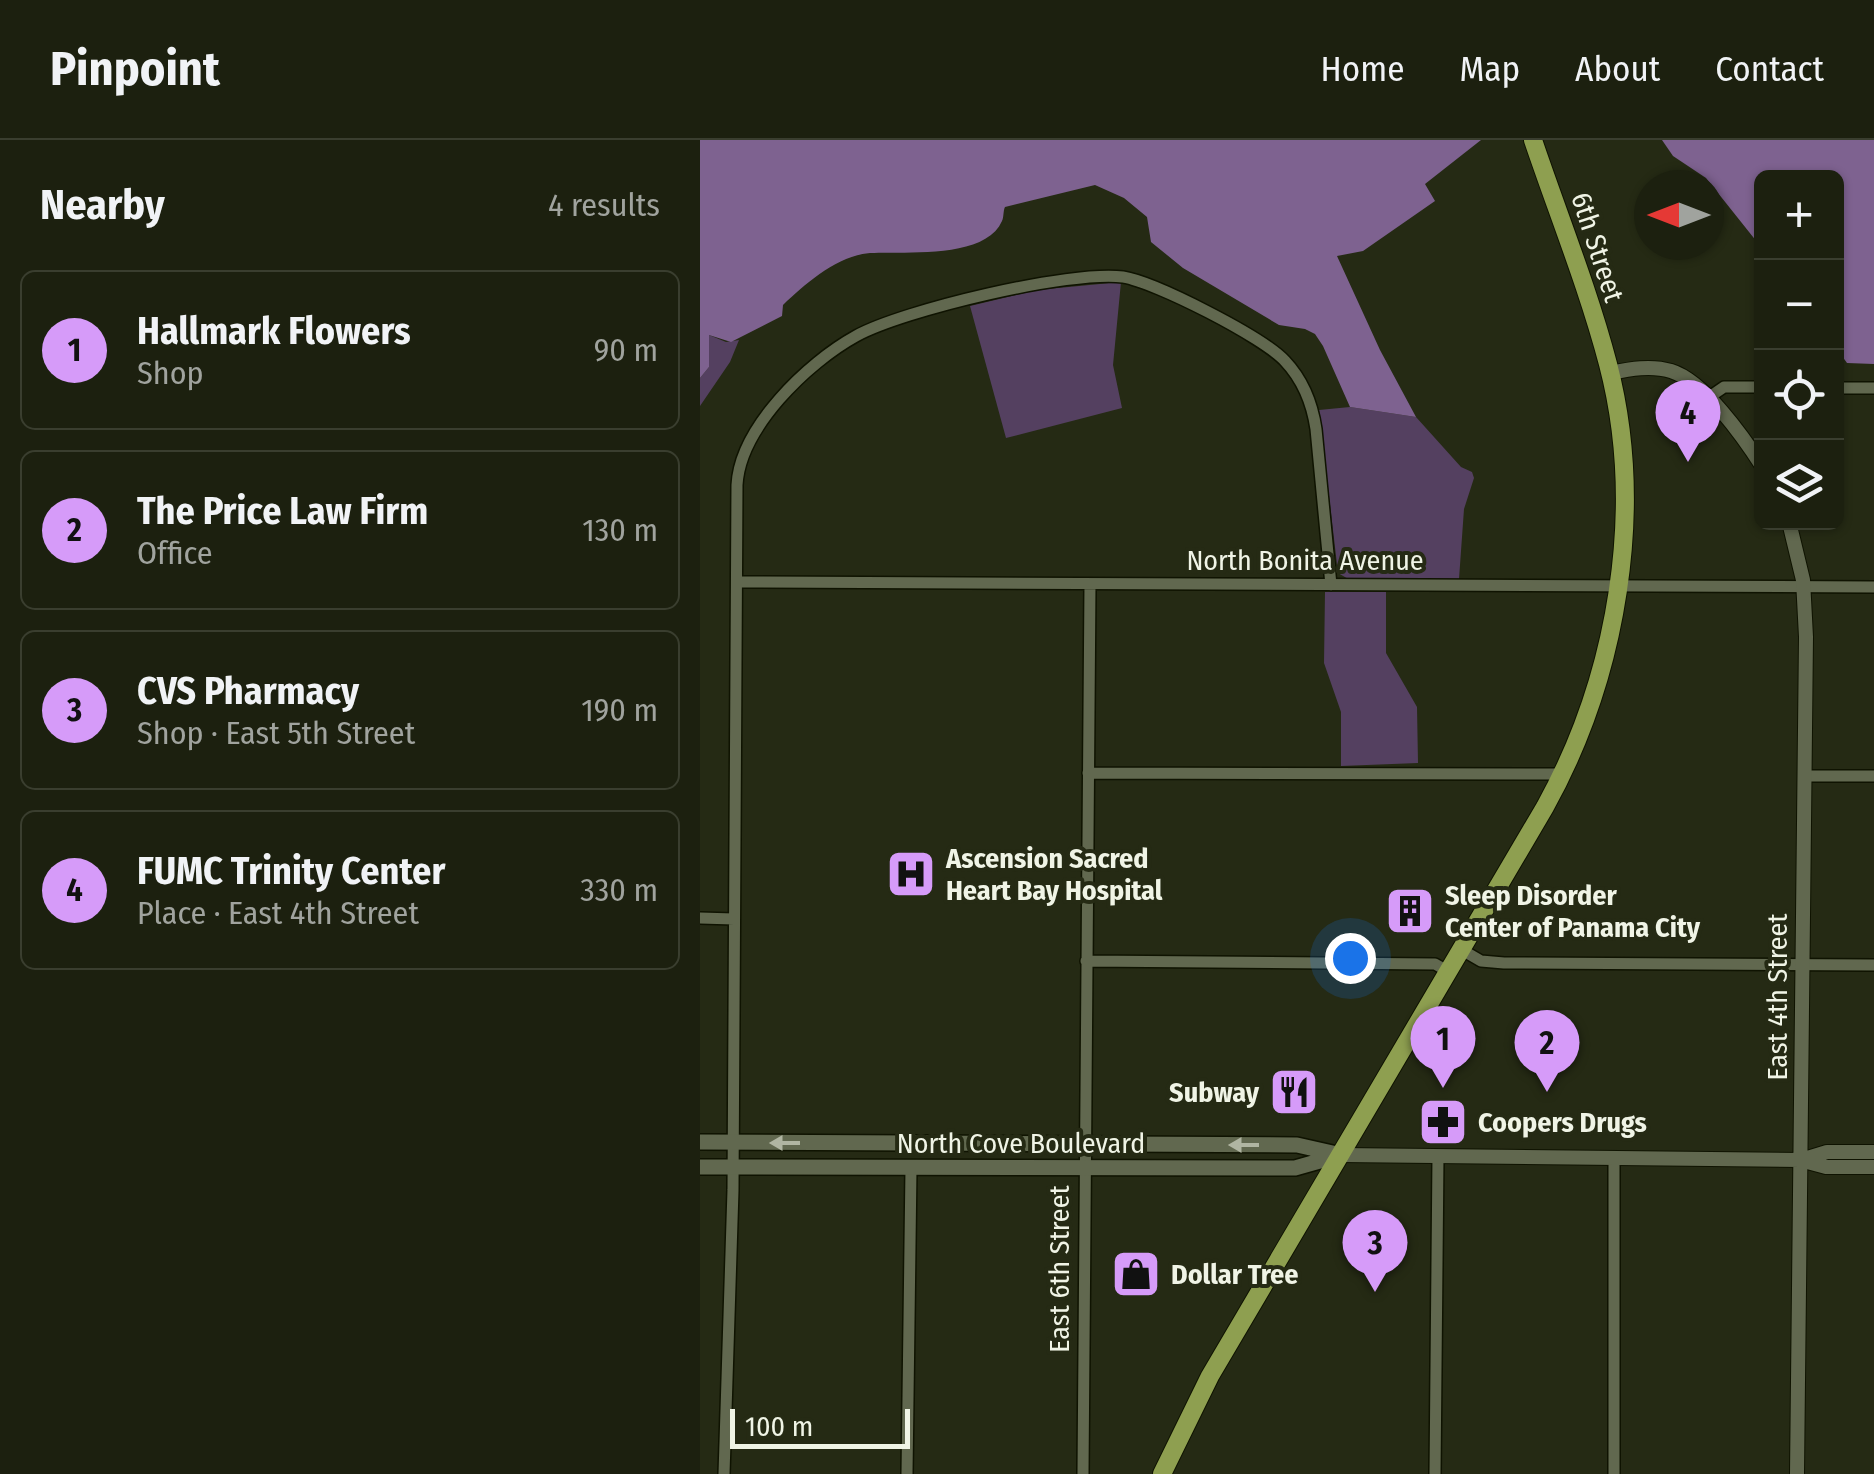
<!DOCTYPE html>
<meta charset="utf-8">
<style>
:root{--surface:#1c200f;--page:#292d1d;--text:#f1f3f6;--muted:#a0a39e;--line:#3a3e2f;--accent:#d69bf9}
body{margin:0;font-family:"Fira Sans Condensed",sans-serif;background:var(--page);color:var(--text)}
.controls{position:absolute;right:30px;top:30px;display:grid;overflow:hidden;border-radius:15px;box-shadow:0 2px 8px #0004}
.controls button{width:90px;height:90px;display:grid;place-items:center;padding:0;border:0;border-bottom:2px solid var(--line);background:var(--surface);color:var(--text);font:50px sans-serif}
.compass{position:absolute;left:934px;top:30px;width:90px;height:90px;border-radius:50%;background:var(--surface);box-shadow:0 2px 8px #0004;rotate:270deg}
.scale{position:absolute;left:30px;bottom:25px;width:180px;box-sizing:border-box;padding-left:10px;border:5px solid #f0f4e6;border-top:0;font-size:28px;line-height:35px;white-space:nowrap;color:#f0f4e6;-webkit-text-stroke:8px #252a14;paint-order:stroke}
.you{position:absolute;left:650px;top:818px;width:35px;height:35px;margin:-25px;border:8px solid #fff;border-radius:50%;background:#1a73e8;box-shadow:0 0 0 15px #1a73e833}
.badge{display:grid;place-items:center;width:65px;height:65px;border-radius:50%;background:var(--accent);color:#111;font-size:32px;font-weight:700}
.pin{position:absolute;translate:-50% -82px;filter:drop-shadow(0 2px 5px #0008)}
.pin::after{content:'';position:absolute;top:52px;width:35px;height:30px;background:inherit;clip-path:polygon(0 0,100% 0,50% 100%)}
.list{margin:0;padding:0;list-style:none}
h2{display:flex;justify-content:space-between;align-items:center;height:130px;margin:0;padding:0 40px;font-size:42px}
h2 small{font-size:32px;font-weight:400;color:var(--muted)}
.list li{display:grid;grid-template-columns:65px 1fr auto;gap:30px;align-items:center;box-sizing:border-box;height:160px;margin:0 20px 20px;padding:0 20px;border:2px solid var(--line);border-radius:15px}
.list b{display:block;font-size:38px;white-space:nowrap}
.list p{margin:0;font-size:32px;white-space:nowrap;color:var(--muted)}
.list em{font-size:32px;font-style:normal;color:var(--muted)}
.icon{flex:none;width:55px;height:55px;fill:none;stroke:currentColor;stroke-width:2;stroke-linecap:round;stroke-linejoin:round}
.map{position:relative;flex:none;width:1174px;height:1334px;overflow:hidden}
header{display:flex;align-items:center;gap:60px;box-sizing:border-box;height:140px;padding:0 50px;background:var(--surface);border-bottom:2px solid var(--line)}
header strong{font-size:48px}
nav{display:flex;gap:55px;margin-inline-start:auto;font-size:35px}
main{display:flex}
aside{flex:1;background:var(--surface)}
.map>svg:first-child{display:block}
.green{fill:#544060}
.water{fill:#7e6290}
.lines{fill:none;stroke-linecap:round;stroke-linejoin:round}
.minor-casing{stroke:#0f1301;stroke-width:14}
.tertiary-casing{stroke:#0f1301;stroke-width:16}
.secondary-casing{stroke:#0f1301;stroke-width:18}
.primary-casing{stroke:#0f1301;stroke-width:20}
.minor{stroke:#61684f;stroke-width:11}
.tertiary{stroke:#61684f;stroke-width:14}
.secondary{stroke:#61684f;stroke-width:15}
.primary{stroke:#8e9f50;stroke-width:18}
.oneway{fill:#b0b5a2}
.labels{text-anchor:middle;stroke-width:8;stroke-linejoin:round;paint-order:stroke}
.street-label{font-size:28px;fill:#f0f4e6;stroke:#252a14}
.poi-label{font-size:28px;font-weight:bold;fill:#f0f4e6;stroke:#252a14;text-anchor:start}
</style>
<header>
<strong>Pinpoint</strong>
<nav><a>Home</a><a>Map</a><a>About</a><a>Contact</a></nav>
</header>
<main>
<aside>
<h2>Nearby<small>4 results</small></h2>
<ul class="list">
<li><span class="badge">1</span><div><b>Hallmark Flowers</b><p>Shop</p></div><em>90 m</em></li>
<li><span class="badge">2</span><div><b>The Price Law Firm</b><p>Office</p></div><em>130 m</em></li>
<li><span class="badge">3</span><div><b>CVS Pharmacy</b><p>Shop · East 5th Street</p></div><em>190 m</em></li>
<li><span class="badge">4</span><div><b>FUMC Trinity Center</b><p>Place · East 4th Street</p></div><em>330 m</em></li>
</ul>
</aside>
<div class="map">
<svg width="1174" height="1334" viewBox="0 0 1174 1334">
<rect width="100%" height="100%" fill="#252a14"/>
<path class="green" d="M421 142 413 225 422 268 306 298 270 166 337 150Z
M9 195 26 202 39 200 30 222 0 266V238L9 227Z
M650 267 716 277 761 327 772 332 774 338 764 369 759 439 650 440 638 433 619 270Z
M625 452H686V513L717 567 718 623 641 626V572L624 523Z"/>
<path class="water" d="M0 0H781L725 44 735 61 663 111 637 116 680 210 716 277 650 267 623 206 615 194 605 189 579 185 483 128 451 102 447 77 424 58 395 45 305 67C303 71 304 77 302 81 285 120 203 111 170 113 137 116 106 143 83 165L82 176 31 202 9 195V227L0 238Z
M962 0H1174V224L1147 223 1137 209 1136 38H1062L1061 107 1006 38 973 16Z"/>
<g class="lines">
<g class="minor-casing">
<path id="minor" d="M1136 248H1174
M1008 258 1024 247H1062
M37 442 1174 447
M388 633 863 634
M1104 636H1174
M0 778 34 779
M762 810 781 821 804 823 1174 825
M386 821 735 824 749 832
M914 1018V1334
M24 1334 33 1050 37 345C40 288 107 223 156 196 203 170 371 130 423 137 455 142 563 197 585 221 603 240 612 262 616 289L631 445
M207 1334 211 1028
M383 1334 390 444
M735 1334 738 1016"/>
</g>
<g class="tertiary-casing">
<path id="tertiary" d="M910 233C930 229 951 225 971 231 1004 241 1044 298 1062 326
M1089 382 1103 440 1106 497 1097 1334
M641 1015 1100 1020 1126 1027H1174
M1101 1020 1127 1012H1174"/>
</g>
<g class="secondary-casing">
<path id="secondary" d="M0 1002 597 1005 637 1014
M0 1027 595 1028 641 1015"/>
</g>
<g class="primary-casing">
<path id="primary" d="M462 1334 510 1236 845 667C917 537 946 370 908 224 888 148 858 74 833 0"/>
</g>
<use href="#minor" class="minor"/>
<use href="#tertiary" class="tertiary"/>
<use href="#secondary" class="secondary"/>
<use href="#primary" class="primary"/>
</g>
<defs><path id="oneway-solid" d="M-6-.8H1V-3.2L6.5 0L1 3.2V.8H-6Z" transform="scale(2.5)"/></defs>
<g class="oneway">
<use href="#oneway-solid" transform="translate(85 1003) rotate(-180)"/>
<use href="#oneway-solid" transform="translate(544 1005) rotate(-180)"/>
</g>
<defs>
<g id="hospital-square" transform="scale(2.5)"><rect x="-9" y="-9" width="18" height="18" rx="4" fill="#d69bf9" stroke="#252a14"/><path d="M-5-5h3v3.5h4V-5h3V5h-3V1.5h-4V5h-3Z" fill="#111"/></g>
<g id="building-square" transform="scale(2.5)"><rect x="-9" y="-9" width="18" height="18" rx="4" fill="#d69bf9" stroke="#252a14"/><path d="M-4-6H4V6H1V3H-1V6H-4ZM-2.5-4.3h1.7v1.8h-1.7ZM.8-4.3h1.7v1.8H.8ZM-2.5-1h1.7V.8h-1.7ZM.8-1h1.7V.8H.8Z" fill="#111"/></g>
<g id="restaurant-square" transform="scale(2.5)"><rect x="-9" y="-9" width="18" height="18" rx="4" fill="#d69bf9" stroke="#252a14"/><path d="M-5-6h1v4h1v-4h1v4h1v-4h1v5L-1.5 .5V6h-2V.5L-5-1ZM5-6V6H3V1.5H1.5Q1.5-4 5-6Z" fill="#111"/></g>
<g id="pharmacy-square" transform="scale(2.5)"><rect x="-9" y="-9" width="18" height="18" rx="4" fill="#d69bf9" stroke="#252a14"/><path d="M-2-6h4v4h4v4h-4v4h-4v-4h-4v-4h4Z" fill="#111"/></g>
<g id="shop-square" transform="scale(2.5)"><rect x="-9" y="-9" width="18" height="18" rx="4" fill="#d69bf9" stroke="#252a14"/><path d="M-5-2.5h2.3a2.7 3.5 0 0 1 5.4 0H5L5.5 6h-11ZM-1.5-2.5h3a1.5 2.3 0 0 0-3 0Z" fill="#111"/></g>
</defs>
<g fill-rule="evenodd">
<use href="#hospital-square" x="211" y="734"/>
<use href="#building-square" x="710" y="771"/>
<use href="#restaurant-square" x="594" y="952"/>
<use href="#pharmacy-square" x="743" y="982"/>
<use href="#shop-square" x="436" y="1134"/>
</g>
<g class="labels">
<g class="street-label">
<text transform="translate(898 107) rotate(72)" y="10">6th Street</text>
<text x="605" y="430">North Bonita Avenue</text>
<text transform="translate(1077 857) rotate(-90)" y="10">East 4th Street</text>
<text x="321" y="1013">North Cove Boulevard</text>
<text transform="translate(359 1129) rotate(-90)" y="10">East 6th Street</text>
</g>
<g class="poi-label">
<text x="246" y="728">Ascension Sacred<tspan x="246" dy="32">Heart Bay Hospital</tspan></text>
<text x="745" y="765">Sleep Disorder<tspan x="745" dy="32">Center of Panama City</tspan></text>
<text x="559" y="962" text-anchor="end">Subway</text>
<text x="778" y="992">Coopers Drugs</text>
<text x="471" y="1144">Dollar Tree</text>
</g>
</g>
</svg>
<div class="controls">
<button>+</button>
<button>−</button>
<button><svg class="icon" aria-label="locate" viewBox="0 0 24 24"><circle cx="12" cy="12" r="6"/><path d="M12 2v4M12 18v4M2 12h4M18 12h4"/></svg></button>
<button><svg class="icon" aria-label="layers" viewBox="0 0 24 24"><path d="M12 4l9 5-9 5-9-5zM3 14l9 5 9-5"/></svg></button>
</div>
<svg class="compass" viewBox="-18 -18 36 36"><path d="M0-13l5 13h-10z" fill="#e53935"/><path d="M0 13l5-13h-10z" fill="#a0a39e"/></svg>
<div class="scale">100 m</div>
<div class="you"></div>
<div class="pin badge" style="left:743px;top:948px">1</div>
<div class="pin badge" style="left:847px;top:952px">2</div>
<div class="pin badge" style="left:675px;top:1152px">3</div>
<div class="pin badge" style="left:988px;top:322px">4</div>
</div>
</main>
